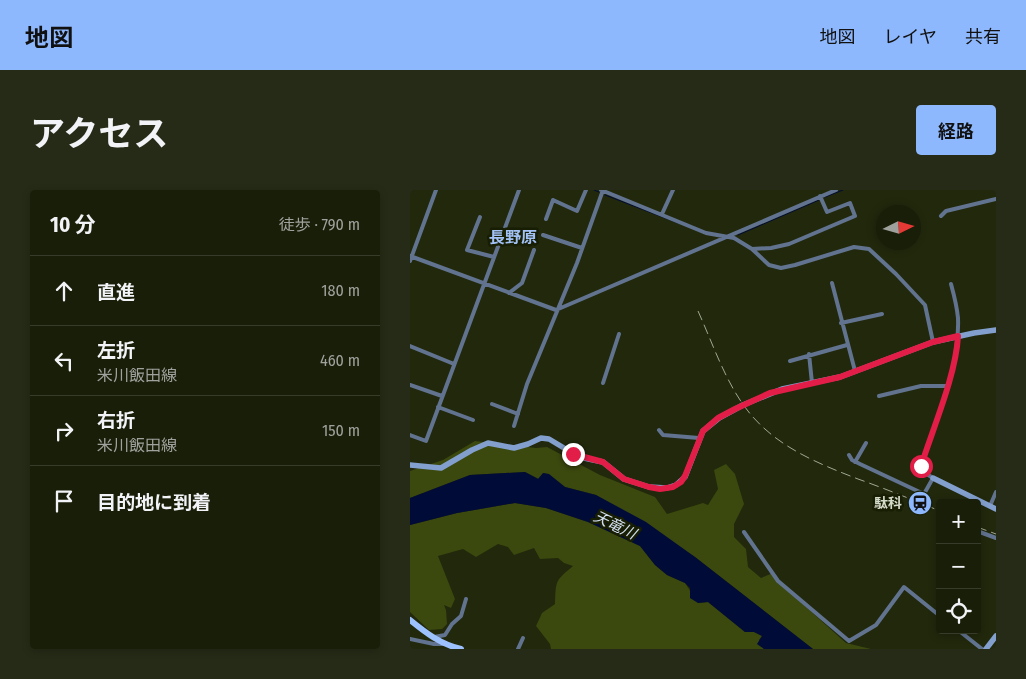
<!DOCTYPE html>
<html lang="ja">
<meta charset="utf-8">
<style>
:root{--surface:#191e09;--page:#262b17;--text:#f1f3f6;--muted:#9fa29c;--line:#373c2a;--accent:#8eb8fd}
body{margin:0;font-family:"Fira Sans Condensed","Noto Sans JP",sans-serif;background:var(--page);color:var(--text)}
.controls{position:absolute;right:15px;bottom:15px;display:grid;overflow:hidden;border-radius:5px;box-shadow:0 2px 8px #0003}
.controls button{width:45px;height:45px;display:grid;place-items:center;padding:0;border:0;border-bottom:1px solid var(--line);background:var(--surface);color:var(--text);font:25px sans-serif}
.compass{position:absolute;left:466px;top:15px;width:45px;height:45px;border-radius:50%;background:var(--surface);box-shadow:0 2px 8px #0003;rotate:85deg}
.stop{position:absolute;width:15px;height:15px;margin:-11px;border:4px solid #e11d48;border-radius:50%;background:#fff}
.stop.end{background:#e11d48;border-color:#fff;box-shadow:0 1px 5px #0008}
.list{margin:0;padding:0;list-style:none}
h2{display:flex;justify-content:space-between;align-items:center;height:65px;margin:0;padding:0 20px;font-size:21px}
h2 small{font-size:16px;font-weight:400;color:var(--muted)}
.list li{display:grid;grid-template-columns:32px 1fr auto;gap:15px;align-items:center;box-sizing:border-box;height:70px;padding:0 20px;border-top:1px solid var(--line)}
.list b{display:block;font-size:19px;white-space:nowrap}
.list p{margin:0;font-size:16px;white-space:nowrap;color:var(--muted)}
.list em{font-size:16px;font-style:normal;color:var(--muted)}
.icon{flex:none;width:28px;height:28px;fill:none;stroke:currentColor;stroke-width:2;stroke-linecap:round;stroke-linejoin:round}
.map{position:relative;flex:none;width:586px;height:459px;overflow:hidden;border-radius:5px}
header{display:flex;align-items:center;gap:30px;box-sizing:border-box;height:70px;padding:0 25px;background:var(--accent);color:#111}
header strong{font-size:24px}
nav{display:flex;gap:28px;margin-inline-start:auto;font-size:18px}
.intro{display:flex;align-items:center;justify-content:space-between;box-sizing:border-box;height:120px;padding:0 30px}
h1{margin:0;font-size:35px}
.button{padding:12px 22px;border-radius:5px;background:var(--accent);color:#111;font-size:18px;font-weight:700}
main{display:flex;gap:30px;padding:0 30px}
aside{flex:1;background:var(--surface);border-radius:5px;box-shadow:0 2px 8px #0003}
.map>svg:first-child{display:block}
.green{fill:#3b480e}
.water{fill:#000c37}
.lines{fill:none;stroke-linecap:round;stroke-linejoin:round}
.stream{stroke:#000c37;stroke-width:1}
.minor{stroke:#61738f;stroke-width:4}
.secondary{stroke:#829fcd;stroke-width:5.5}
.primary{stroke:#9cc1fd;stroke-width:6}
.rail{stroke:#a1a893;stroke-width:1;stroke-dasharray:10 5;stroke-linecap:butt}
.route{stroke:#e11d48;stroke-width:6}
.labels{text-anchor:middle;stroke-width:5;stroke-linejoin:round;paint-order:stroke}
.poi-label{font-size:14px;font-weight:bold;fill:#d5dbca;stroke:#171e03;text-anchor:end}
.water-label{font-size:15px;font-style:italic;fill:#d4e0f2;stroke:#171e03}
.quarter-label{font-size:16px;font-weight:bold;fill:#a2c2f5;stroke:#171e03}
</style>
<header>
<strong>地図</strong>
<nav><a>地図</a><a>レイヤ</a><a>共有</a></nav>
</header>
<div class="intro"><h1>アクセス</h1><a class="button">経路</a></div>
<main>
<aside>
<h2>10 分<small>徒歩 · 790 m</small></h2>
<ul class="list">
<li><svg class="icon" aria-label="ahead" viewBox="0 0 24 24"><path d="M12 20V5M6 11l6-6 6 6"/></svg><div><b>直進</b></div><em>180 m</em></li>
<li><svg class="icon" aria-label="left" viewBox="0 0 24 24"><path d="M17 20v-9H6M10 6l-5 5 5 5"/></svg><div><b>左折</b><p>米川飯田線</p></div><em>460 m</em></li>
<li><svg class="icon" aria-label="right" viewBox="0 0 24 24"><path d="M7 20v-9h11M14 6l5 5-5 5"/></svg><div><b>右折</b><p>米川飯田線</p></div><em>150 m</em></li>
<li><svg class="icon" aria-label="arrive" viewBox="0 0 24 24"><path d="M6 21V4h12l-3 4 3 4H6"/></svg><div><b>目的地に到着</b></div></li>
</ul>
</aside>
<div class="map">
<svg width="586" height="459" viewBox="0 0 586 459">
<rect width="100%" height="100%" fill="#21280c"/>
<path class="green" d="M65 251 126 258 137 257 190 285 245 307 257 324 293 313 298 315 308 299 304 280 316 274 325 284 334 314 324 334V347L336 359 338 377 351 388 363 383 368 392 436 453 461 459H403L285 367 186 305 155 297 139 285 134 283 129 289 115 282 60 285 0 308V281L33 270Z
M105 313 136 318 178 332 230 356 245 375 257 385 275 393 288 413 298 412 335 442H344L352 446 349 450 354 459H141L140 454 126 436 132 423 145 414C146 390 145 391 163 376L154 373 148 368 130 369 124 358 104 365 98 357 88 354 66 367 53 359 28 366 45 409 41 418 34 415 36 420 37 434 32 439 19 440 0 422V335L47 323Z"/>
<path class="water" d="M115 282 128 289 133 283 139 284 155 297 186 305 236 332 285 367 403 459H354L347 454 352 446 344 442H335L298 412 288 413 280 408V398L275 393 257 385 245 375 230 356 178 332 136 318 105 313 47 323 0 335V308L60 285Z"/>
<g class="lines">
<path class="stream" d="M184 0 189 2
M195 5 268 33
M415 7 433 0
M328 45 409 10"/>
<path class="minor" d="M191 0 296 43 324 48 342 59 359 75 371 78 385 75 444 57 459 59 486 84 515 115 523 152
M252 24 263 0
M531 26 536 21 586 9
M70 27 57 60 84 67
M136 29 143 10 167 21 176 0
M133 45 172 58
M342 59 361 58 379 54 445 26 440 13 417 22 410 6
M0 66 146 120 426 0
M0 71 26 0
M422 93 445 181
M99 103 112 93 124 60
M431 133 472 124
M0 156 44 174
M399 164 402 193
M380 171 437 155
M193 193 209 144
M0 195 32 206
M469 206 511 196H538
M82 214 108 224
M28 217 63 230
M104 236 117 194 167 73 193 0
M249 240 253 245 289 248
M0 245 16 251 109 0
M439 265 442 270 450 274 514 304 523 288 512 281 511 276C526 229 550 178 548 128 547 117 544 105 541 94
M445 272 456 253
M580 316 586 302
M567 341 586 348
M334 342 368 391 439 451 466 435 494 397 530 426
M548 440 572 459
M24 447 35 445 42 434 51 426 56 409
M0 449 24 454H32
M108 459 113 448"/>
<path class="secondary" d="M0 275 31 278 62 260 78 253 104 258 118 254 131 248 139 249 169 267 193 272 214 289 239 297 257 298 266 295 275 287 293 241 309 228 333 215 372 199 430 187 523 152 564 143 586 140
M523 288 586 319
M576 459 586 446"/>
<path class="primary" d="M0 430C16 443 30 454 51 459"/>
<path class="rail" d="M288 121C302 152 313 185 332 213 360 254 404 272 448 289 476 299 503 310 530 321
M567 337 586 344"/>
</g>
<g class="lines">
<path class="route" d="M163 264 193 272 214 289 239 297 250 299 263 297 271 292 275 286 293 241 308 228 325 219 360 203 430 187 523 152 548 146C546 185 523 238 511 276"/>
</g>
<defs>
<g id="station-disc" transform="scale(1.25)"><circle r="9.5" fill="#8eb8fd" stroke="#171e03"/><path d="M-3-6H3Q5-6 5-4V2Q5 4 3 4L4.5 6H3L1.5 4h-3L-3 6H-4.5L-3 4Q-5 4-5 2V-4Q-5-6-3-6ZM-3.5-4v3h7v-3ZM-3.5 1v1.5H-2V1ZM2 1v1.5H3.5V1Z" fill="#111"/></g>
</defs>
<g fill-rule="evenodd">
<use href="#station-disc" x="510" y="313"/>
</g>
<g class="labels">
<g class="poi-label">
<text x="492" y="318">駄科</text>
</g>
<g class="water-label">
<text transform="translate(205 335) rotate(26)" y="5">天竜川</text>
</g>
<g class="quarter-label">
<text x="103" y="53">長野原</text>
</g>
</g>
</svg>
<div class="controls">
<button>+</button>
<button>−</button>
<button><svg class="icon" aria-label="locate" viewBox="0 0 24 24"><circle cx="12" cy="12" r="6"/><path d="M12 2v4M12 18v4M2 12h4M18 12h4"/></svg></button>
</div>
<svg class="compass" viewBox="-18 -18 36 36"><path d="M0-13l5 13h-10z" fill="#e53935"/><path d="M0 13l5-13h-10z" fill="#9fa29c"/></svg>
<div class="stop" style="left:511px;top:276px"></div>
<div class="stop end" style="left:163px;top:264px"></div>
</div>
</main>
